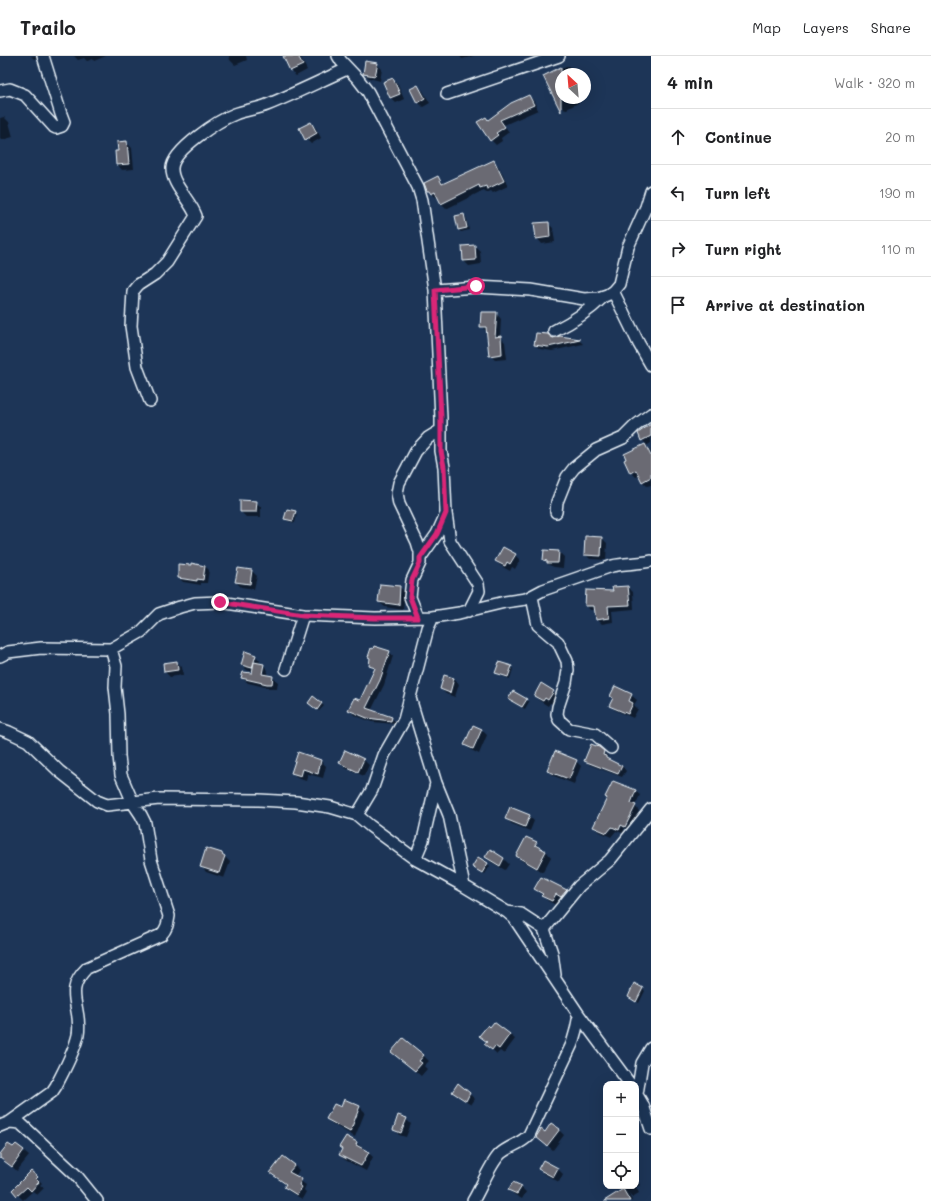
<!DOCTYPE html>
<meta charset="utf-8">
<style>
:root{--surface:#fff;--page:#f2f2f2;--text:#202124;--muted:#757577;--line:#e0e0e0}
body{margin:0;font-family:Mali,sans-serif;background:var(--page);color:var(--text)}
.controls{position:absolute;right:12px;bottom:12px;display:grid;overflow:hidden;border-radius:8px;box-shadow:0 4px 16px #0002}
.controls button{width:36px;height:36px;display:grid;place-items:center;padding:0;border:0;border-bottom:1px solid var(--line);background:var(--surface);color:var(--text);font:20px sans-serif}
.compass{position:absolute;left:555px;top:12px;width:36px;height:36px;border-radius:50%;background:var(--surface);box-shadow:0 4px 16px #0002;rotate:334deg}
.stop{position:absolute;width:12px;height:12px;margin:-9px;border:3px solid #db2777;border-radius:50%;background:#fff}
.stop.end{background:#db2777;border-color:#fff;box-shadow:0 1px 4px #0008}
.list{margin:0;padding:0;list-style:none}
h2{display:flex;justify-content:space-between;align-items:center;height:52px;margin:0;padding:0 16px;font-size:17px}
h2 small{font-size:13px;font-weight:400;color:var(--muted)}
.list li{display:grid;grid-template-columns:26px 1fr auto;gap:12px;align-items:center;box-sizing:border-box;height:56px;padding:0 16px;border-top:1px solid var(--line)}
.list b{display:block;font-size:15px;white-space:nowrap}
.list em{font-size:13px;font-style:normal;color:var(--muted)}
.icon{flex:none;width:22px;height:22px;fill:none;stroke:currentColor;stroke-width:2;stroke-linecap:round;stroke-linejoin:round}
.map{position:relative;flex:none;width:651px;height:1145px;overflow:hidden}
header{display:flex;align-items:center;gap:24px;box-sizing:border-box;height:56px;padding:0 20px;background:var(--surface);border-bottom:1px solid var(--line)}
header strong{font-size:19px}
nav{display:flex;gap:22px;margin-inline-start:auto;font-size:14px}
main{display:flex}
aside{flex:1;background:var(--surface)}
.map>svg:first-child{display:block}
.shadow{fill:#0007}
.building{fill:#6a6a73;stroke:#e8f1f8}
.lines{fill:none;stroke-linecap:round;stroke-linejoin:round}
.street-casing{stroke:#e8f1f8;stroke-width:14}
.street{stroke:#1d3557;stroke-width:11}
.route{stroke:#db2777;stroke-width:5}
</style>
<header>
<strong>Trailo</strong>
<nav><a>Map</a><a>Layers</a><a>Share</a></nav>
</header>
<main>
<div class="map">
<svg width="651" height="1145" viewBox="0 0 651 1145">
<rect width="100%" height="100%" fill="#1d3557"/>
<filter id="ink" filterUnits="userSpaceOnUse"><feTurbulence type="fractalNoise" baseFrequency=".025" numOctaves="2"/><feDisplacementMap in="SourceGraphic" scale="8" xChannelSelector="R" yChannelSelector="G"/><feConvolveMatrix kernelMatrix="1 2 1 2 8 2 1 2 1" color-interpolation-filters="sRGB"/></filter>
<g filter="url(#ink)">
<path class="shadow" d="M31 0H40L34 3Z
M74 0H106L94 5 93 3 87 5 84 2 78 4Z
M229 0H246L247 4 235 9 230 4Z
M284 0H300L307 14 296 20 291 15Z
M460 0H474L462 3Z
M377 8 382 13 380 25 369 22 364 17Z
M566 10H569L577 18H561V42H578L580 46 565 54 557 46 545 20Z
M393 23 398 28 404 43 396 47 391 42Z
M418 30 423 35 430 47 423 51 418 46Z
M529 40 534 45 538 54 504 69 509 76 501 82 502 85 496 89 491 84 488 64Z
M4 61 9 66 13 81 2 84 0 82V62Z
M310 67 316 72 321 82 311 88 306 83Z
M127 87 132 92 134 113 122 114 117 108 119 96Z
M494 105 499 111 508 130 493 137 491 135 486 137 484 134 446 153 441 148 439 141 437 142 428 135 438 121 444 128Z
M463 159 466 161 469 174 461 176 459 174Z
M548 167 553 172 555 186 542 188 537 182Z
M475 190 480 195 481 208 469 210 464 205Z
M496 257 501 263 500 281 505 286 507 303 495 304 490 299 487 276 482 271Z
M553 283 579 284 583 288 552 295 540 293 535 289Z
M651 370V387L646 390 651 396V429L647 430 642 425 640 420 636 421 631 416 625 398 646 388 642 384Z
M256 446 261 451V461H246L241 456Z
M295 456 297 458 295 467 288 465 285 463Z
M602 482 607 487 606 504 590 503 585 498Z
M545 495 559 496 564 501 563 512 554 511 549 509 544 504Z
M515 499 520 504 515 513 512 511 510 515 501 510 496 505Z
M205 510 209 514 207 527H201V529L183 526 179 522Z
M252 515 257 520 254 533 241 531 236 526Z
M400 531 405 536 403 554 385 551 379 546Z
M628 531 633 536 634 553 612 555 613 566 602 568 597 563 596 554H590L586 549 614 537 613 532Z
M389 596 393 600 384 629 371 655 391 662 396 666 395 668 372 666 354 659 350 654 360 645 375 614 370 609Z
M255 599 260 605 259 608 263 609 268 614 267 620 272 621 278 626 277 633H273L248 627 242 622 253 618 254 616 247 614 242 609Z
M177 606 182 611 183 619 170 621 165 616Z
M511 611 513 613 510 623 499 619 497 617Z
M445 620 454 623 459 628 455 641 446 638 441 633Z
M513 636 529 646 525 653 511 645Z
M553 636 558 641 554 648 550 647 548 650 540 645 535 640Z
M631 639 637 644 634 649 638 653 633 662 615 654 610 649Z
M321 647 324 650 319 655 311 649Z
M474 670 482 674 487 679 479 698 471 694 466 689Z
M603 696 608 700 607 702 609 705 622 710 626 715 622 721 590 709 586 705Z
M299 697 321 705 326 710 323 722 308 718 306 725 297 722 292 717Z
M364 704 369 709 364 720 345 712 340 707Z
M576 705 581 710 574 728 554 720 549 715Z
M635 735 640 739 635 750 639 755 629 774 625 772 623 777 616 775 611 781 598 775 594 771Z
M529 760 534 765 530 775 512 768 506 763Z
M536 787 540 793 546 795 551 801 543 816 522 805 517 800Z
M490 794 504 803 509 808 505 814 491 806 486 801Z
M222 798 230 806 224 822 206 816 201 810Z
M488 808 490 810 485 818 476 813Z
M536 833 566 835 571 840 567 845 561 843 558 850 548 845Z
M642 932 645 935 639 947 629 941Z
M509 978 515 983 504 998 500 995 497 998 486 988 487 986 481 980Z
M392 996 423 999 429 1005 424 1010 427 1013 421 1020Z
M458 1028 475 1043 471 1049 459 1041 454 1036Z
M344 1045 360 1051 365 1056 355 1081 332 1068 327 1063 341 1053Z
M406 1063 411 1068 406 1081 399 1079 394 1073Z
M559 1074 564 1079 553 1094 537 1081Z
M346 1081 357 1087 362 1092 361 1093 368 1096 373 1101 366 1115 345 1104 340 1099Z
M16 1089 29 1100 17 1115 0 1101 14 1092Z
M544 1105 558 1113 563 1118 559 1126 544 1118 539 1113Z
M294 1109 299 1114 295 1121 306 1129 304 1134 306 1136 302 1143 290 1136 285 1131 286 1129 272 1117Z
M31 1116 42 1127 40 1129 44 1132 37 1139 33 1135 23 1144 13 1134Z
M636 1122 640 1129 636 1131 639 1137 632 1141 629 1137 632 1145H611L612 1142 626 1133 624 1130H636Z
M521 1131 526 1136 522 1143 515 1139 509 1134Z"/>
<path class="building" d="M283 0H298L303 9 290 15Z
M365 5 378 7 375 20 363 18Z
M561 11V56L543 20Z
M393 22 400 38 390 42 383 26Z
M418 29 425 42 417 47 410 33Z
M529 39 534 49 500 64 505 71 496 77 498 79 490 85 477 66 486 61 488 64 511 47Z
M311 66 317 77 305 84 299 72Z
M127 85 129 108 116 109 115 95H118L117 86Z
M494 104 504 125 487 133 486 130 480 132 479 129 441 148 435 136 431 138 429 135H427L424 127 438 120 442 128Z
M464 158 467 172 458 174 455 160Z
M549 166 550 181 536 183 534 167Z
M475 189 476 204 463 205 462 190Z
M481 256H497L495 281 501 280 502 298 489 300 486 271H480Z
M536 277 548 278 553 282 560 280 580 283V284L548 291 534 289Z
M651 368V380L641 385 638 377Z
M645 388 651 400V421L642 426 636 414 630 417 624 404 626 403 624 398Z
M240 444 257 445 256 456H240Z
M287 453 296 455 293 465 284 463Z
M585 480 602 481 601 500 584 499Z
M503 491 516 498 510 508 507 506 505 510 495 505Z
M544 494 559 495 558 507H547V505L543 504Z
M191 507 205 510 203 524 197 523V525L178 522V508L191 509Z
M238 512 252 514 250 528 235 526Z
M380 528 400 530 399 549 378 546Z
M628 530 630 549 608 550 609 562 596 564 594 550H585L586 534 613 535 612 531Z
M374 590 390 595 380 624 366 652 392 661 391 665 367 662 348 654 354 642 360 644 375 612 369 610 370 602 368 601 371 592 373 593Z
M245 595 256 599 252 612 241 609Z
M177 605 178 614 164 616 163 607Z
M254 606 264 608 262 618 273 620 272 628H267L241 622 243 616 252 617Z
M499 606 512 610 508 621 495 617Z
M444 619 454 622 450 637 440 633Z
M541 627 554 635 548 644 545 642 543 645 534 640Z
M615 630 632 638 629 645 633 647 628 658 609 650 613 642 610 640Z
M513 635 527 643 522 651 508 643Z
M313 640 322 647 317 654 308 647Z
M473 669 482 673 473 693 464 689Z
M591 688 599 691 604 695 603 699 606 700V702L622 710 618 718 584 705Z
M345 694 364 703 358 716 339 707Z
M555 695 577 704 569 723 547 715Z
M298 696 321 704 318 718 303 713 301 720 291 717Z
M613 725 636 734 631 747 636 749 625 771 621 769 619 774 612 771 607 777 593 771 607 742 605 741Z
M510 751 530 759 525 771 505 763Z
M526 781 537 786 535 789 546 795 537 812 516 800Z
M206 792 222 797V798L225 800 219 817 200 811Z
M490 793 504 802 500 810 485 801Z
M478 801 488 807 482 817 472 811Z
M541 821 567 834 561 841 556 838 552 845 541 840 543 838 534 833Z
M634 927 643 932 636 946 628 941Z
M494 966 510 978 499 993 495 990 492 994 484 988 487 986 479 980 488 969 490 971Z
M403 982 424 999 419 1005 422 1007 415 1015 391 996Z
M458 1027 470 1037 466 1045 452 1036Z
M344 1043 360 1050 350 1076 326 1063 334 1048 341 1051Z
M398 1059 407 1062 401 1077 393 1074Z
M551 1067 560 1073 547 1090 536 1081 541 1073 545 1076Z
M346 1080 357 1086 356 1089 369 1096 361 1110 339 1099 342 1093 339 1091Z
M8 1088 13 1091 16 1088 24 1094 12 1111 0 1102V1098Z
M283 1100 295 1109 289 1116 302 1123 299 1129 302 1131 297 1139 284 1131 286 1128 270 1117Z
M543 1104 558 1112 553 1121 538 1113Z
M31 1115 38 1121 36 1123 39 1126 31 1135 27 1131 17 1140 12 1134Z
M513 1126 522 1130 517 1138 508 1134Z
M623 1133 630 1145H604Z"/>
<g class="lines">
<g class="street-casing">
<path id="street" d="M338 0 341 5 358 23 368 36 418 131 422 144 435 234 441 362V395L444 411 446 457 450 485 478 528 479 535 469 555
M0 35 10 33 25 39 54 71 56 72 62 70 64 66 61 58 43 0
M447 38 559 0
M435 234 476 231 531 234 584 243 598 242 607 239 613 235 619 228 628 191 646 151 651 135
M613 235 639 288 651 309
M554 275C572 266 589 255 603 241
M150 345 137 311 131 270 133 235 138 229 155 218 167 206 196 160C191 145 171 128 172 112 173 94 219 64 235 58 245 54 257 53 267 49 294 38 320 25 347 13
M556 456 557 446 567 421 574 412 596 394 623 382 635 370 651 358
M420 502 437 478 446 458
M532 541 538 569 558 586 567 605 568 614 566 627 558 651 557 658 559 664 569 673 595 678 611 692
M418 561 410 541 412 524 420 507V496L417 486 399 448 397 437 399 427 416 395 428 382 441 374
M0 600 8 596 41 592 111 593 141 576 159 558 180 551 195 547 220 546 303 559 375 562 433 561
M286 613 303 559
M410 642 436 727 449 759 464 830
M0 673 9 676 28 685 59 715 97 745 107 749 159 743 259 744 296 746 330 751 357 759 370 770 415 803 464 830 507 856 514 862 579 959 630 1028
M357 759 372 734 384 699 404 664 428 572 433 561 459 557 505 546 526 543 543 534 612 510C625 507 638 508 651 505
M415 803 423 784 436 727
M507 856 521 858 544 873 552 897 555 919
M544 873 579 830 610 804 651 753
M636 1037 643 1049 651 1073
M637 1038 642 1007 651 992
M10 1066 52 1036 56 1030C64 1014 74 997 78 979 83 951 62 936 87 912L161 879C167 873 168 867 169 860L151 804 145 767 141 759 133 747 121 719 119 700 118 658 115 631 116 610 111 593
M0 1070 10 1066 20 1067 76 1119 97 1145
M473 1145C481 1132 490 1108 500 1098 509 1090 521 1088 529 1079L572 988 576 974 579 959"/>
</g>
<use href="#street" class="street"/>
</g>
</g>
<g class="lines" filter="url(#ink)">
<path class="route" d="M220 546 303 559 375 562H418L410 541 412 524 420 507V502L437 478 446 457 444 411 441 395V362L435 234 476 230"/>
</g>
</svg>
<div class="controls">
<button>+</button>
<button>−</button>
<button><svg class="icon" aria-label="locate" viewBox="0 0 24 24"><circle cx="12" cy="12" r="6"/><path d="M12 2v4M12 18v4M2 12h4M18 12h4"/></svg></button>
</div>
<svg class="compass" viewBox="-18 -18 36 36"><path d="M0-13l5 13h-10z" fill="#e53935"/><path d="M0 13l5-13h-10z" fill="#757577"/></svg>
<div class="stop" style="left:476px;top:230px"></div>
<div class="stop end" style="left:220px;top:546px"></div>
</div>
<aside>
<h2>4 min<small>Walk · 320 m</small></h2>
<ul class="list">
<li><svg class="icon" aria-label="ahead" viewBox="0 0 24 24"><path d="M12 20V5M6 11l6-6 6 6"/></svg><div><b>Continue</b></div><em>20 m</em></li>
<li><svg class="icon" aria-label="left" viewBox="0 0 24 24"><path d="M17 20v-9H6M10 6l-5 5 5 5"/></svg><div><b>Turn left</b></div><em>190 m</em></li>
<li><svg class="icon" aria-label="right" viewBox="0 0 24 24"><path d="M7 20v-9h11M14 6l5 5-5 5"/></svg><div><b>Turn right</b></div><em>110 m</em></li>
<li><svg class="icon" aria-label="arrive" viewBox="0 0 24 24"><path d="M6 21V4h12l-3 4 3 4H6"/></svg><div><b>Arrive at destination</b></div></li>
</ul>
</aside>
</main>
